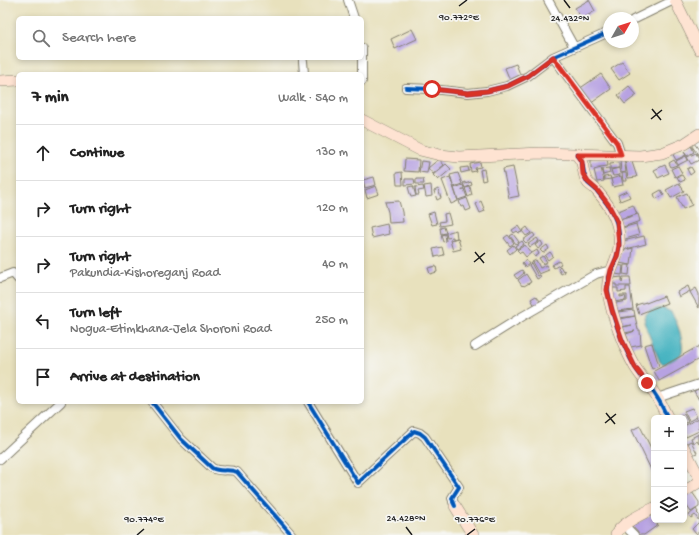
<!DOCTYPE html>
<meta charset="utf-8">
<style>
:root{--surface:#fff;--page:#f6f6f6;--text:#222;--muted:#767676;--line:#e0e0e0}
body{margin:0;font-family:"Gochi Hand",sans-serif;background:var(--page);color:var(--text)}
.controls{position:absolute;right:12px;bottom:12px;display:grid;overflow:hidden;border-radius:6px;box-shadow:0 2px 6px #0003}
.controls button{width:36px;height:36px;display:grid;place-items:center;padding:0;border:0;border-bottom:1px solid var(--line);background:var(--surface);color:var(--text);font:20px sans-serif}
.compass{position:absolute;left:603px;top:12px;width:36px;height:36px;border-radius:50%;background:var(--surface);box-shadow:0 2px 6px #0003;rotate:51deg}
.stop{position:absolute;width:12px;height:12px;margin:-9px;border:3px solid #d93025;border-radius:50%;background:#fff}
.stop.end{background:#d93025;border-color:#fff;box-shadow:0 1px 4px #0008}
.list{margin:0;padding:0;list-style:none}
h2{display:flex;justify-content:space-between;align-items:center;height:52px;margin:0;padding:0 16px;font-size:17px}
h2 small{font-size:13px;font-weight:400;color:var(--muted)}
.list li{display:grid;grid-template-columns:26px 1fr auto;gap:12px;align-items:center;box-sizing:border-box;height:56px;padding:0 16px;border-top:1px solid var(--line)}
.list b{display:block;font-size:15px;white-space:nowrap}
.list p{margin:0;font-size:13px;white-space:nowrap;color:var(--muted)}
.list em{font-size:13px;font-style:normal;color:var(--muted)}
.icon{flex:none;width:22px;height:22px;fill:none;stroke:currentColor;stroke-width:2;stroke-linecap:round;stroke-linejoin:round}
.map{position:relative;flex:none;width:699px;height:535px;overflow:hidden}
.search{position:absolute;background:var(--surface);box-shadow:0 2px 6px #0003;left:16px;top:16px;width:348px;height:44px;display:flex;align-items:center;gap:10px;box-sizing:border-box;padding:0 14px;border-radius:6px;color:var(--muted);font-size:15px}
.panel{position:absolute;background:var(--surface);box-shadow:0 2px 6px #0003;left:16px;top:72px;width:348px;height:332px;border-radius:6px}
.map>svg:first-child{display:block}
.water{fill:#46b4c1;stroke:#31686e}
.building{fill:#b7a2e2}
.lines{fill:none;stroke-linecap:round;stroke-linejoin:round}
.street-casing{stroke:#827e6c;stroke-width:10}
.secondary-casing{stroke:#827e6c;stroke-width:12}
.street{stroke:#fff;stroke-width:8}
.secondary{stroke:#fee3d2;stroke-width:11}
.cycleway-casing{stroke:#f6f6f2;stroke-width:6}
.cycleway{stroke:#0057b8;stroke-width:4}
.route{stroke:#d93025;stroke-width:5}
.ticks{fill:none;stroke:#1c1c1c;stroke-width:1.5}
.ticks-label{font-size:10px;text-anchor:middle;fill:#1c1c1c;stroke:#f6f6f2;stroke-width:3.5;stroke-linejoin:round;paint-order:stroke}
</style>
<div class="map">
<svg width="699" height="535" viewBox="0 0 699 535">
<rect width="100%" height="100%" fill="#f6f6f2"/>
<filter id="ink" filterUnits="userSpaceOnUse"><feTurbulence type="fractalNoise" baseFrequency=".025" numOctaves="2"/><feDisplacementMap in="SourceGraphic" scale="8" xChannelSelector="R" yChannelSelector="G"/><feConvolveMatrix kernelMatrix="1 2 1 2 8 2 1 2 1" color-interpolation-filters="sRGB"/></filter>
<filter id="wash" filterUnits="userSpaceOnUse"><feTurbulence type="fractalNoise" baseFrequency=".012" numOctaves="4" result="noise"/><feDisplacementMap in="SourceGraphic" scale="16" xChannelSelector="R" yChannelSelector="G"/><feGaussianBlur stdDeviation="0.9" result="paint"/><feColorMatrix in="noise" values="0 0 0 0 0 0 0 0 0 0 0 0 0 0 0 0 0 1.4 0 .05"/><feComposite in="paint" operator="in"/></filter>
<g filter="url(#wash)">
<rect width="100%" height="100%" fill="#e8e1bd"/>
<path class="water" d="M662 308C665 309 668 310 671 312 676 317 686 347 681 354 679 358 667 363 662 364L660 362 647 330 644 317 649 311Z"/>
<g id="blocks">
<path class="building" d="M589 0 595 11 582 19 575 8Z
M412 29 417 39 395 49 391 39Z
M622 62 630 73 619 80 611 69Z
M516 64 522 79 511 83 505 68Z
M601 74 611 89 590 104 579 89Z
M629 86 637 95 625 104 618 95Z
M694 143 699 150V156L691 145Z
M691 146 694 152 687 156 684 152 686 155 676 160 671 151H681Z
M696 153 699 160 691 164 687 157Z
M686 156 688 160 678 165 676 161Z
M607 158 608 166 591 168V160Z
M624 158 626 172 621 173 620 159Z
M405 159 419 160 418 172 404 171Z
M439 159 444 165 433 174 428 168Z
M631 159 637 177 628 178 625 160Z
M674 160 677 165 671 167 669 163Z
M421 161 429 162 427 173 419 172Z
M480 162 481 167 475 168 476 171 471 172 470 164Z
M619 163V168L610 169V164Z
M446 164 451 169 438 180 433 175Z
M665 165 669 173 658 178 654 170Z
M678 166 682 173 675 177 671 169Z
M468 167 469 171 461 173 460 168Z
M513 167 519 196 509 198 503 169Z
M691 167 694 172 690 175 687 169Z
M601 168 604 181 597 182 594 170Z
M609 168 610 173 603 175 602 169Z
M619 168 620 175 613 176 611 170Z
M484 169 486 180 482 181 480 170Z
M402 172 403 185H397L396 173Z
M458 173 462 184 454 187 450 175Z
M622 173H626L627 181H623Z
M682 175 685 180 680 182 677 177Z
M610 176 611 179 604 180V177Z
M621 176 623 185 613 187 611 179Z
M374 177 376 185 365 188 363 180Z
M450 177 458 201 451 204 442 180Z
M405 179H414L415 184 405 185Z
M416 179H423L424 184H416Z
M465 182V184L471 182 472 185 465 188 463 183Z
M679 183 684 191 671 198 666 190Z
M431 185 432 196 426 197 424 186Z
M463 185 464 188 461 190 464 189 467 197 458 200 454 188Z
M376 186 379 194 367 198 365 190Z
M413 186 416 196 411 197 408 187Z
M423 186 424 190 418 191 419 195H416L415 187Z
M470 187 472 195 468 197 465 188Z
M438 189 441 198 437 200 434 191Z
M661 190 664 195 656 199 654 194Z
M627 191 630 197 620 201 618 195Z
M687 193 692 205 683 209 677 197Z
M467 198 471 209 466 211 464 206 461 207 459 201Z
M399 201 402 212 403 222 389 223 388 212 385 202Z
M481 201 485 211 480 213 476 204Z
M633 205 637 214 619 219 616 212Z
M434 212 437 224 432 225 428 214Z
M448 213 451 224 440 226 439 222 445 221 444 214Z
M638 214 640 221 623 227 620 220Z
M387 224 389 234 372 238 370 228Z
M636 224 639 235 622 240V228Z
M518 226 522 232 519 233 517 231 514 233 512 230Z
M444 227 446 233 456 230 457 238 453 239V237L447 238 446 233 441 234 440 228Z
M527 227 531 233 526 236 522 231Z
M533 233 535 236 526 243 523 240Z
M445 234 446 241 443 242 441 235Z
M513 234 519 242 516 244 510 236Z
M508 235 514 243 510 246 504 238Z
M644 236 646 244 622 250 623 241Z
M458 238 461 249 453 251 450 240Z
M537 238 539 241 530 247 528 244Z
M522 241 524 244 517 249 515 246Z
M541 241 543 245 538 249 535 245Z
M513 245 516 249 510 254 507 250Z
M525 245 531 253 526 257 522 252 520 253 517 250Z
M547 245 549 249 543 253 540 250Z
M442 247 444 255 435 257 433 249Z
M633 248 631 265 619 263 621 251Z
M537 250 539 254 535 257 532 253Z
M550 252 553 256 548 260 545 256Z
M543 256 547 262 543 264 539 258Z
M526 260 529 264 525 267 522 263Z
M536 260 540 268 546 265 549 270 539 274 532 262Z
M559 261 561 264 554 268 552 265Z
M531 263 538 276 540 275 541 277 537 279 529 265Z
M616 265 623 266 622 275 615 274Z
M624 265H630L629 275 623 274Z
M436 266 437 272 430 274 428 268Z
M560 266 563 271 564 270 565 272 561 274 558 268Z
M522 270 524 273 517 279 514 275Z
M526 274 531 282 524 286 523 285 522 286 518 280Z
M622 277V283L623 277H630L631 286H616V284H613V278Z
M688 286 690 291 679 297 677 292Z
M626 287H630L633 309 617 311 616 303 627 301V295H620V297L625 296 626 300 614 302 612 288H618V292L626 291Z
M696 288 699 294V308L690 292Z
M536 296 541 302 535 306 531 299Z
M664 296 667 303 639 314 636 305 646 302V303Z
M634 310 635 316 619 318 618 312Z
M635 316 638 330H640L641 345 631 347 626 334 635 331 625 333 623 327 632 325 621 327 620 319Z
M652 343 659 366 652 369 644 345Z
M699 346V359L659 381 654 371Z
M698 389 699 390V400L694 391Z
M692 408 697 417 689 421 684 411Z
M684 414 688 422 684 424V418H677Z
M699 418V431L686 437 684 433V426Z
M640 426 652 450H654V476L632 430Z
M699 434V444L697 441 693 443 691 438Z
M691 441 697 453 692 455 685 444Z
M692 492 699 502V507L691 512 684 502V497Z
M696 509 698 512 697 513 699 515V521L695 515 691 518 689 515Z
M651 514 658 525 644 535H638L632 526Z
M699 522V532L696 534 692 529Z"/>
</g>
</g>
<g filter="url(#ink)">
<use href="#blocks" fill-opacity="0" stroke="#827e6c" stroke-width="1"/>
<g class="lines">
<g class="street-casing">
<path id="street" d="M348 0 354 18
M548 0 574 47
M633 20 674 0
M362 48V81
M553 57 617 143 621 155
M303 61 304 74
M406 88 432 89 468 93 487 91 507 86 528 76 553 57 609 32
M0 278 13 273 18 279
M475 346 523 316 596 274 611 270
M657 398 699 384
M152 402 181 439 212 468C221 473 228 468 237 472L292 535
M308 402 358 483 414 431 420 433 425 437 459 487 452 498 455 506 453 502
M0 459 61 402
M624 525 634 535"/>
</g>
<g class="secondary-casing">
<path id="secondary" d="M675 0 699 49
M0 81 18 80
M362 120 420 150 440 155 459 157 541 153 640 156 662 153 684 144 699 134
M577 155C578 157 581 160 582 163 584 170 583 176 588 183 591 186 595 188 597 191 611 207 621 224 619 246 618 262 605 276 608 292 612 316 623 346 635 367 641 377 650 386 656 396 661 403 664 411 668 418
M684 448 699 477
M684 492 699 482
M455 506 473 535
M616 535C619 524 644 513 654 508"/>
</g>
<use href="#street" class="street"/>
<use href="#secondary" class="secondary"/>
<g class="cycleway-casing">
<path id="cycleway" d="M406 88 432 89 468 93 487 91 507 86 528 76 553 57 609 32
M577 155C578 157 581 160 582 163 584 170 583 176 588 183 591 186 595 188 597 191 611 207 621 224 619 246 618 262 605 276 608 292 612 316 623 346 635 367 641 377 650 386 656 396 661 403 664 411 668 418
M152 402 181 439 212 468C221 473 228 468 237 472L292 535
M308 402 358 483 414 431 420 433 425 437 459 487 452 498 455 506 453 502"/>
</g>
<use href="#cycleway" class="cycleway"/>
</g>
</g>
<g class="lines" filter="url(#ink)">
<path class="route" d="M432 89 468 93 487 91 508 86 528 76 553 57 617 143 621 155H577L582 162 583 174 588 182 597 190 608 204 617 221 619 246 617 257 611 270 607 290 612 310 622 340 635 367 647 383"/>
</g>
<path class="ticks" d="M564 0 570 8M459 6 467 0M652 109 661 120M651 119 662 110M475 252 484 263M474 262 485 253M606 413 615 424M605 423 616 414M406 527 412 535M137 535 144 529M467 535 475 529"/>
<g class="ticks-label">
<text x="459" y="20">90.772°E</text>
<text x="570" y="21">24.432°N</text>
<text x="406" y="521">24.428°N</text>
<text x="144" y="522">90.774°E</text>
<text x="475" y="522">90.776°E</text>
</g>
</svg>
<div class="controls">
<button>+</button>
<button>−</button>
<button><svg class="icon" aria-label="layers" viewBox="0 0 24 24"><path d="M12 4l9 5-9 5-9-5zM3 14l9 5 9-5"/></svg></button>
</div>
<svg class="compass" viewBox="-18 -18 36 36"><path d="M0-13l5 13h-10z" fill="#e53935"/><path d="M0 13l5-13h-10z" fill="#767676"/></svg>
<div class="stop" style="left:432px;top:89px"></div>
<div class="stop end" style="left:647px;top:383px"></div>
<div class="search"><svg class="icon" aria-label="search" viewBox="0 0 24 24"><circle cx="10" cy="10" r="6"/><path d="M15 15l6 6"/></svg>Search here</div>
<section class="panel">
<h2>7 min<small>Walk · 540 m</small></h2>
<ul class="list">
<li><svg class="icon" aria-label="ahead" viewBox="0 0 24 24"><path d="M12 20V5M6 11l6-6 6 6"/></svg><div><b>Continue</b></div><em>130 m</em></li>
<li><svg class="icon" aria-label="right" viewBox="0 0 24 24"><path d="M7 20v-9h11M14 6l5 5-5 5"/></svg><div><b>Turn right</b></div><em>120 m</em></li>
<li><svg class="icon" aria-label="right" viewBox="0 0 24 24"><path d="M7 20v-9h11M14 6l5 5-5 5"/></svg><div><b>Turn right</b><p>Pakundia-Kishoreganj Road</p></div><em>40 m</em></li>
<li><svg class="icon" aria-label="left" viewBox="0 0 24 24"><path d="M17 20v-9H6M10 6l-5 5 5 5"/></svg><div><b>Turn left</b><p>Nogua-Etimkhana-Jela Shoroni Road</p></div><em>250 m</em></li>
<li><svg class="icon" aria-label="arrive" viewBox="0 0 24 24"><path d="M6 21V4h12l-3 4 3 4H6"/></svg><div><b>Arrive at destination</b></div></li>
</ul>
</section>
</div>
